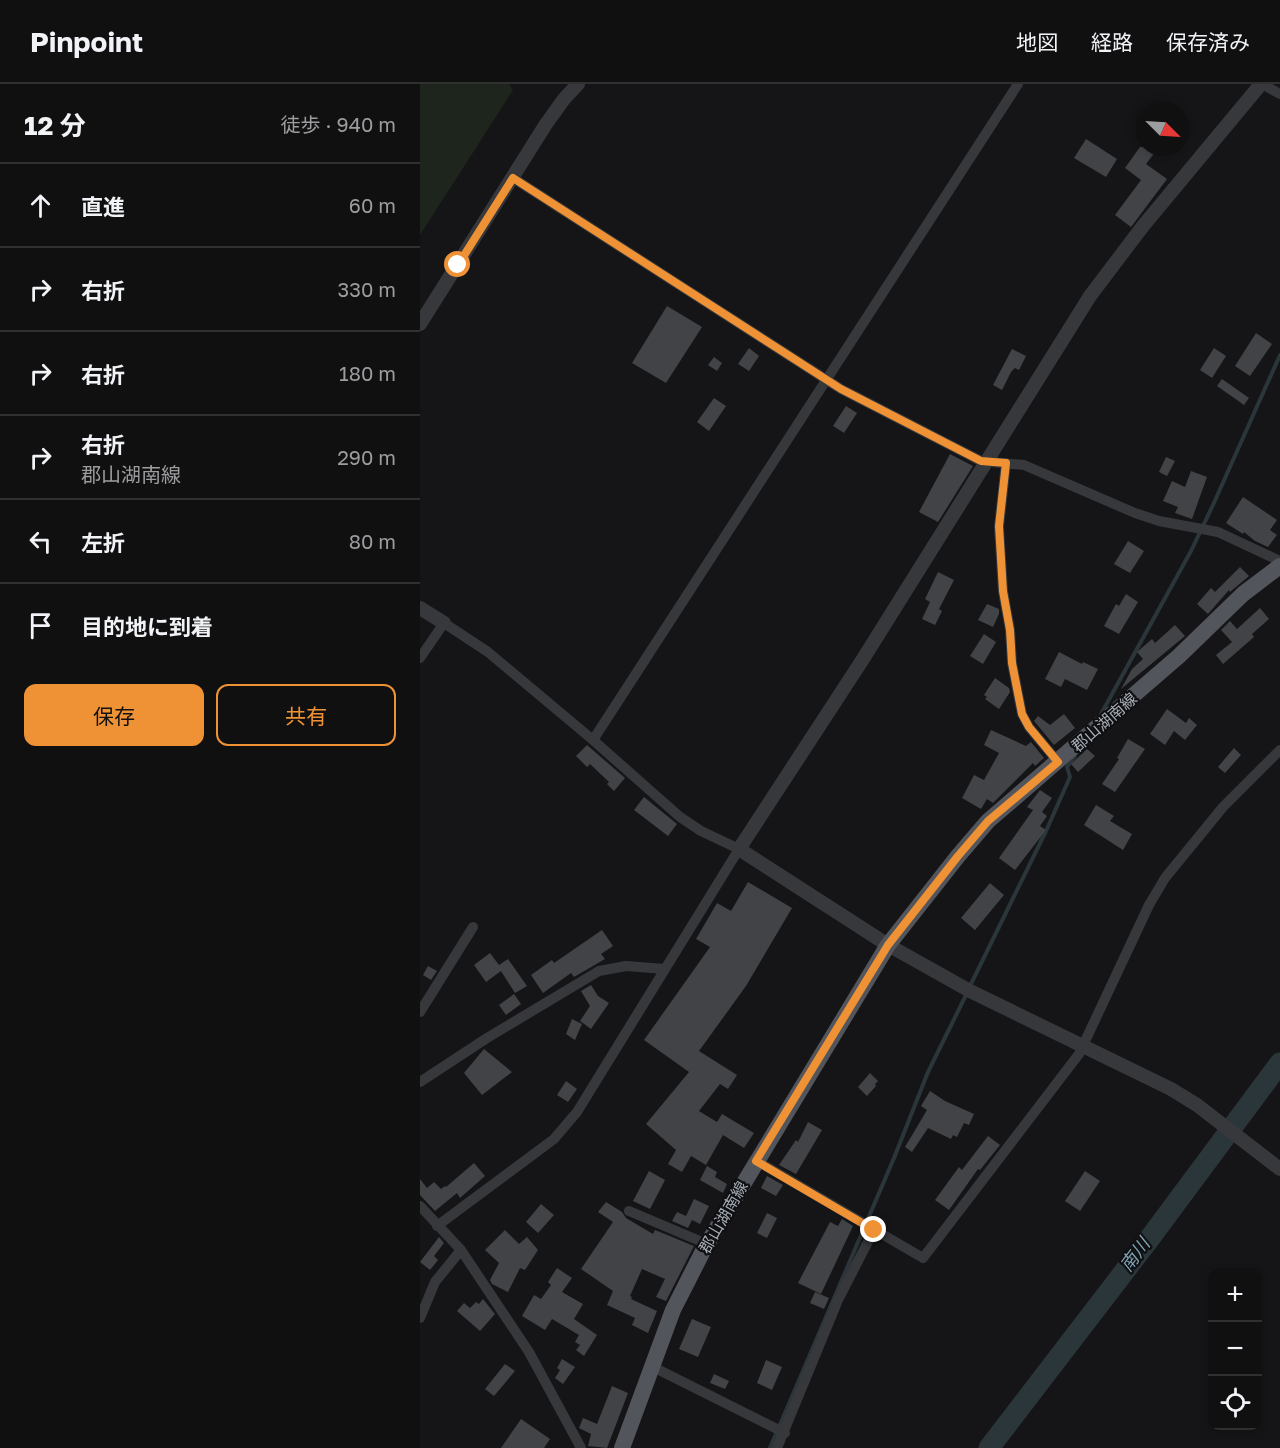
<!DOCTYPE html>
<html lang="ja">
<meta charset="utf-8">
<style>
:root{--surface:#101011;--page:#1e1e1f;--text:#f1f3f6;--muted:#9c9d9f;--line:#303031;--accent:#ef9235}
body{margin:0;font-family:"Golos Text","Noto Sans JP",sans-serif;background:var(--page);color:var(--text)}
.controls{position:absolute;right:18px;bottom:18px;display:grid;overflow:hidden;border-radius:12px;box-shadow:0 3px 9px #0003}
.controls button{width:54px;height:54px;display:grid;place-items:center;padding:0;border:0;border-bottom:2px solid var(--line);background:var(--surface);color:var(--text);font:30px sans-serif}
.compass{position:absolute;left:716px;top:18px;width:54px;height:54px;border-radius:50%;background:var(--surface);box-shadow:0 3px 9px #0003;rotate:114deg}
.stop{position:absolute;width:18px;height:18px;margin:-14px;border:4px solid #ef9235;border-radius:50%;background:#fff}
.stop.end{background:#ef9235;border-color:#fff;box-shadow:0 2px 6px #0008}
.list{margin:0;padding:0;list-style:none}
h2{display:flex;justify-content:space-between;align-items:center;height:78px;margin:0;padding:0 24px;font-size:26px}
h2 small{font-size:20px;font-weight:400;color:var(--muted)}
.list li{display:grid;grid-template-columns:39px 1fr auto;gap:18px;align-items:center;box-sizing:border-box;height:84px;padding:0 24px;border-top:2px solid var(--line)}
.list b{display:block;font-size:22px;white-space:nowrap}
.list p{margin:0;font-size:20px;white-space:nowrap;color:var(--muted)}
.list em{font-size:20px;font-style:normal;color:var(--muted)}
.actions{display:flex;gap:12px;padding:18px 24px}
.actions a{flex:1;padding:14px 0;border:2px solid var(--accent);border-radius:12px;text-align:center;font-size:21px;color:var(--accent)}
.actions .main{background:var(--accent);color:#111}
.icon{flex:none;width:33px;height:33px;fill:none;stroke:currentColor;stroke-width:2;stroke-linecap:round;stroke-linejoin:round}
.map{position:relative;flex:none;width:860px;height:1364px;overflow:hidden}
header{display:flex;align-items:center;gap:36px;box-sizing:border-box;height:84px;padding:0 30px;background:var(--surface);border-bottom:2px solid var(--line)}
header strong{font-size:28px}
nav{display:flex;gap:33px;margin-inline-start:auto;font-size:21px}
main{display:flex}
aside{flex:1;background:var(--surface)}
.map>svg:first-child{display:block}
.green{fill:#1d251d}
.lines{fill:none;stroke-linecap:round;stroke-linejoin:round}
.stream{stroke:#2b363a;stroke-width:4}
.river{stroke:#2b363a;stroke-width:21}
.building{fill:#414347}
.minor{stroke:#36383c;stroke-width:10}
.tertiary{stroke:#36383c;stroke-width:14}
.primary{stroke:#52555b;stroke-width:16}
.route{stroke:#ef9235;stroke-width:8}
.labels{text-anchor:middle;stroke-width:4.5;stroke-linejoin:round;paint-order:stroke}
.street-label{font-size:16px;fill:#a7aeb7;stroke:#101012}
.water-label{font-size:18px;font-style:italic;fill:#7ea2b1;stroke:#101012}
</style>
<header>
<strong>Pinpoint</strong>
<nav><a>地図</a><a>経路</a><a>保存済み</a></nav>
</header>
<main>
<aside>
<h2>12 分<small>徒歩 · 940 m</small></h2>
<ul class="list">
<li><svg class="icon" aria-label="ahead" viewBox="0 0 24 24"><path d="M12 20V5M6 11l6-6 6 6"/></svg><div><b>直進</b></div><em>60 m</em></li>
<li><svg class="icon" aria-label="right" viewBox="0 0 24 24"><path d="M7 20v-9h11M14 6l5 5-5 5"/></svg><div><b>右折</b></div><em>330 m</em></li>
<li><svg class="icon" aria-label="right" viewBox="0 0 24 24"><path d="M7 20v-9h11M14 6l5 5-5 5"/></svg><div><b>右折</b></div><em>180 m</em></li>
<li><svg class="icon" aria-label="right" viewBox="0 0 24 24"><path d="M7 20v-9h11M14 6l5 5-5 5"/></svg><div><b>右折</b><p>郡山湖南線</p></div><em>290 m</em></li>
<li><svg class="icon" aria-label="left" viewBox="0 0 24 24"><path d="M17 20v-9H6M10 6l-5 5 5 5"/></svg><div><b>左折</b></div><em>80 m</em></li>
<li><svg class="icon" aria-label="arrive" viewBox="0 0 24 24"><path d="M6 21V4h12l-3 4 3 4H6"/></svg><div><b>目的地に到着</b></div></li>
</ul>
<div class="actions"><a class="main">保存</a><a>共有</a></div>
</aside>
<div class="map">
<svg width="860" height="1364" viewBox="0 0 860 1364">
<rect width="100%" height="100%" fill="#151517"/>
<path class="green" d="M0 0H89L93 6 0 151Z"/>
<g class="lines">
<path class="stream" d="M681 630 771 467 793 421 860 271
M550 902 626 747 650 693 647 683 655 672
M350 1364 474 1074 508 988 547 909"/>
<path class="river" d="M569 1364 727 1158 860 979"/>
</g>
<path class="building" d="M666 55 697 75 686 93 654 74Z
M720 63H739L726 80 747 95 711 143 695 131 721 96 705 84Z
M247 222 282 243 246 299 212 279Z
M836 249 852 260 830 292 815 282Z
M329 264 339 272 329 287 318 280Z
M794 264 806 272 792 294 780 286Z
M592 265 606 272 599 286 595 284 591 288 582 306 573 301Z
M294 273 302 279 297 287 288 281Z
M802 295 829 314 824 321 797 302Z
M294 314 306 322 289 347 277 338Z
M426 322 437 329 424 349 413 342Z
M530 370 553 382 518 438 499 428Z
M746 373 755 377 747 392 739 388Z
M771 387 787 393 772 435 755 429 758 423 743 417 752 397 765 403Z
M823 413 857 436 850 446 857 451 848 463 835 457 824 448 823 450 806 439Z
M708 457 724 467 710 489 694 480Z
M820 483 829 492 810 508 809 506 788 530 777 520 791 504 795 508Z
M518 488 534 496 519 525 522 527 515 541 502 535 510 518 505 515Z
M706 510 718 518 699 550 684 542 696 520 699 522Z
M567 520 579 525V530L573 543 558 536Z
M840 524 849 535 832 550 834 553 803 580 796 571 812 558 801 546 810 537 817 545Z
M755 541 765 552 701 605 712 585 723 575 717 568 732 555 735 559Z
M564 550 576 558 563 580 550 572Z
M639 568 662 580 663 578 678 585 667 606 645 595 641 603 625 595Z
M575 594 589 604 590 608 579 625 565 615 567 613 564 611Z
M747 625 766 639 769 634 777 641 765 656 754 647 745 661 730 650Z
M644 630 655 644 634 661 614 637 618 632 630 641Z
M571 646 606 662 611 658 624 674 615 682 613 679 573 719 567 715 561 725 542 714 554 691 564 696 579 669 564 661Z
M708 655 725 665 695 708 682 700 699 675 697 674Z
M167 661 205 694 194 707 187 700 189 698 170 680 167 683 156 672Z
M814 664 821 671 805 689 798 683Z
M667 665 675 672 658 688 651 680Z
M620 706 632 714 622 728 627 732 620 742 626 746 595 786 579 774 613 726 607 723Z
M224 713 257 740 248 752 214 726Z
M676 721 694 732 690 737 712 750 703 766 664 741Z
M328 798 372 824 326 902 279 967 317 991 308 1005 300 1000 279 1027 297 1038 302 1030 334 1049 324 1064 303 1051 286 1081 271 1072 262 1088 248 1080 256 1066 226 1040 269 988 224 956 290 863 276 855 297 819 311 827Z
M570 799 584 811 555 846 541 834Z
M182 846 193 862 181 870 185 875 154 893 151 889 123 909 111 891 132 876 134 879Z
M70 869 79 881 88 875 107 902 95 909 81 887 66 898 54 881Z
M8 882 17 887 11 896 3 891Z
M171 901 178 912 189 919 171 945 160 937 170 922 161 907Z
M94 910 101 920 86 931 79 921Z
M152 935 162 940 155 956 146 950Z
M64 965 92 988 62 1011 44 989Z
M450 989 458 997 455 1000 456 1002 447 1012 438 1003Z
M146 997 157 1005 148 1018 137 1011Z
M510 1007 525 1017 554 1030 549 1041 544 1039 537 1053 533 1051 531 1055 508 1044 492 1068 485 1063 507 1026 501 1022Z
M388 1038 402 1046 376 1090 359 1081 376 1056 378 1058Z
M568 1052 580 1061 560 1086 558 1085 529 1126 515 1116 539 1083 542 1086Z
M54 1079 65 1092 40 1114 37 1109 15 1127 0 1111V1095L7 1104 14 1098 21 1105 25 1102 26 1103Z
M287 1082 297 1088 295 1093 307 1100 303 1109 280 1096Z
M229 1087 245 1096 230 1125 213 1117Z
M665 1087 680 1097 660 1127 645 1117Z
M347 1092 363 1101 356 1112 341 1104Z
M274 1115 289 1122 280 1140 272 1136 268 1144 252 1137 257 1128 266 1132Z
M186 1118 202 1128 206 1134 233 1150 235 1146 274 1162 246 1217 236 1213 245 1195 222 1185 210 1212 212 1213 211 1215 237 1227 228 1249 212 1241 215 1234 187 1221 193 1207 161 1185 193 1138 178 1128Z
M121 1120 134 1131 118 1149 106 1138Z
M347 1129 357 1134 347 1154 337 1149Z
M422 1135 433 1142 401 1210 378 1199 410 1138 418 1142Z
M85 1146 99 1160 107 1153 118 1166 105 1186 100 1184 88 1208 72 1200 70 1196 79 1179 65 1166Z
M19 1153 24 1159 14 1172 18 1176 10 1186 0 1178Z
M137 1184 152 1194 142 1208 163 1220 154 1235 177 1251 164 1272 156 1266 160 1261 155 1258 159 1251 132 1235 125 1246 102 1232 114 1211 121 1215 131 1201 128 1198Z
M395 1208 409 1214 404 1225 390 1219Z
M63 1215 75 1230 60 1247 37 1227 44 1219 50 1224 56 1218 59 1220Z
M272 1235 291 1243 278 1273 259 1265Z
M142 1275 155 1283 143 1300 135 1294 140 1286 137 1284Z
M346 1276 362 1283 352 1306 337 1299Z
M85 1280 95 1287 74 1312 65 1305Z
M294 1290 309 1297 305 1305 290 1299Z
M192 1302 208 1309 187 1364 168 1362 171 1350 159 1344 163 1334 177 1340Z
M101 1335 130 1355 124 1364H81Z"/>
<g class="lines">
<path class="minor" d="M842 0 860 10
M93 94 421 305 561 377 604 381 715 429 739 437 798 448 860 477
M586 379 579 443 583 507 590 546 592 579 602 630 609 643 638 678
M0 574 24 539 68 568 173 656 260 733 281 747 319 765 157 1028 134 1055 17 1142
M173 656 598 0
M0 928 53 843
M0 998 67 954 179 887 206 882 245 885
M337 1077 503 1174 659 970 729 821 745 794 803 723 860 666
M0 1122 41 1166 109 1268 161 1364
M209 1127 287 1160
M0 1234 15 1198 41 1166
M231 1282 365 1349
M357 1364 418 1216 454 1146"/>
<path class="tertiary" d="M841 0 723 142 670 212 443 575 319 765 468 861 550 907 751 1005 777 1021 860 1085
M0 240 126 40 144 15 158 0
M0 524 24 539"/>
<path class="primary" d="M202 1364 253 1226 284 1165 468 861 538 772 568 737 759 572 823 510 860 482"/>
</g>
<g class="lines">
<path class="route" d="M38 181 93 94 421 305 561 377 586 379 579 442 583 507 590 546 592 579 602 630 609 643 638 678 568 737 538 772 468 861 336 1077 454 1146"/>
</g>
<g class="labels">
<g class="street-label">
<text transform="translate(684 638) rotate(-41)" y="6">郡山湖南線</text>
<text transform="translate(303 1133) rotate(-60)" y="6">郡山湖南線</text>
</g>
<g class="water-label">
<text transform="translate(715 1171) rotate(-53)" y="6">南川</text>
</g>
</g>
</svg>
<div class="controls">
<button>+</button>
<button>−</button>
<button><svg class="icon" aria-label="locate" viewBox="0 0 24 24"><circle cx="12" cy="12" r="6"/><path d="M12 2v4M12 18v4M2 12h4M18 12h4"/></svg></button>
</div>
<svg class="compass" viewBox="-18 -18 36 36"><path d="M0-13l5 13h-10z" fill="#e53935"/><path d="M0 13l5-13h-10z" fill="#9c9d9f"/></svg>
<div class="stop" style="left:38px;top:181px"></div>
<div class="stop end" style="left:454px;top:1146px"></div>
</div>
</main>
